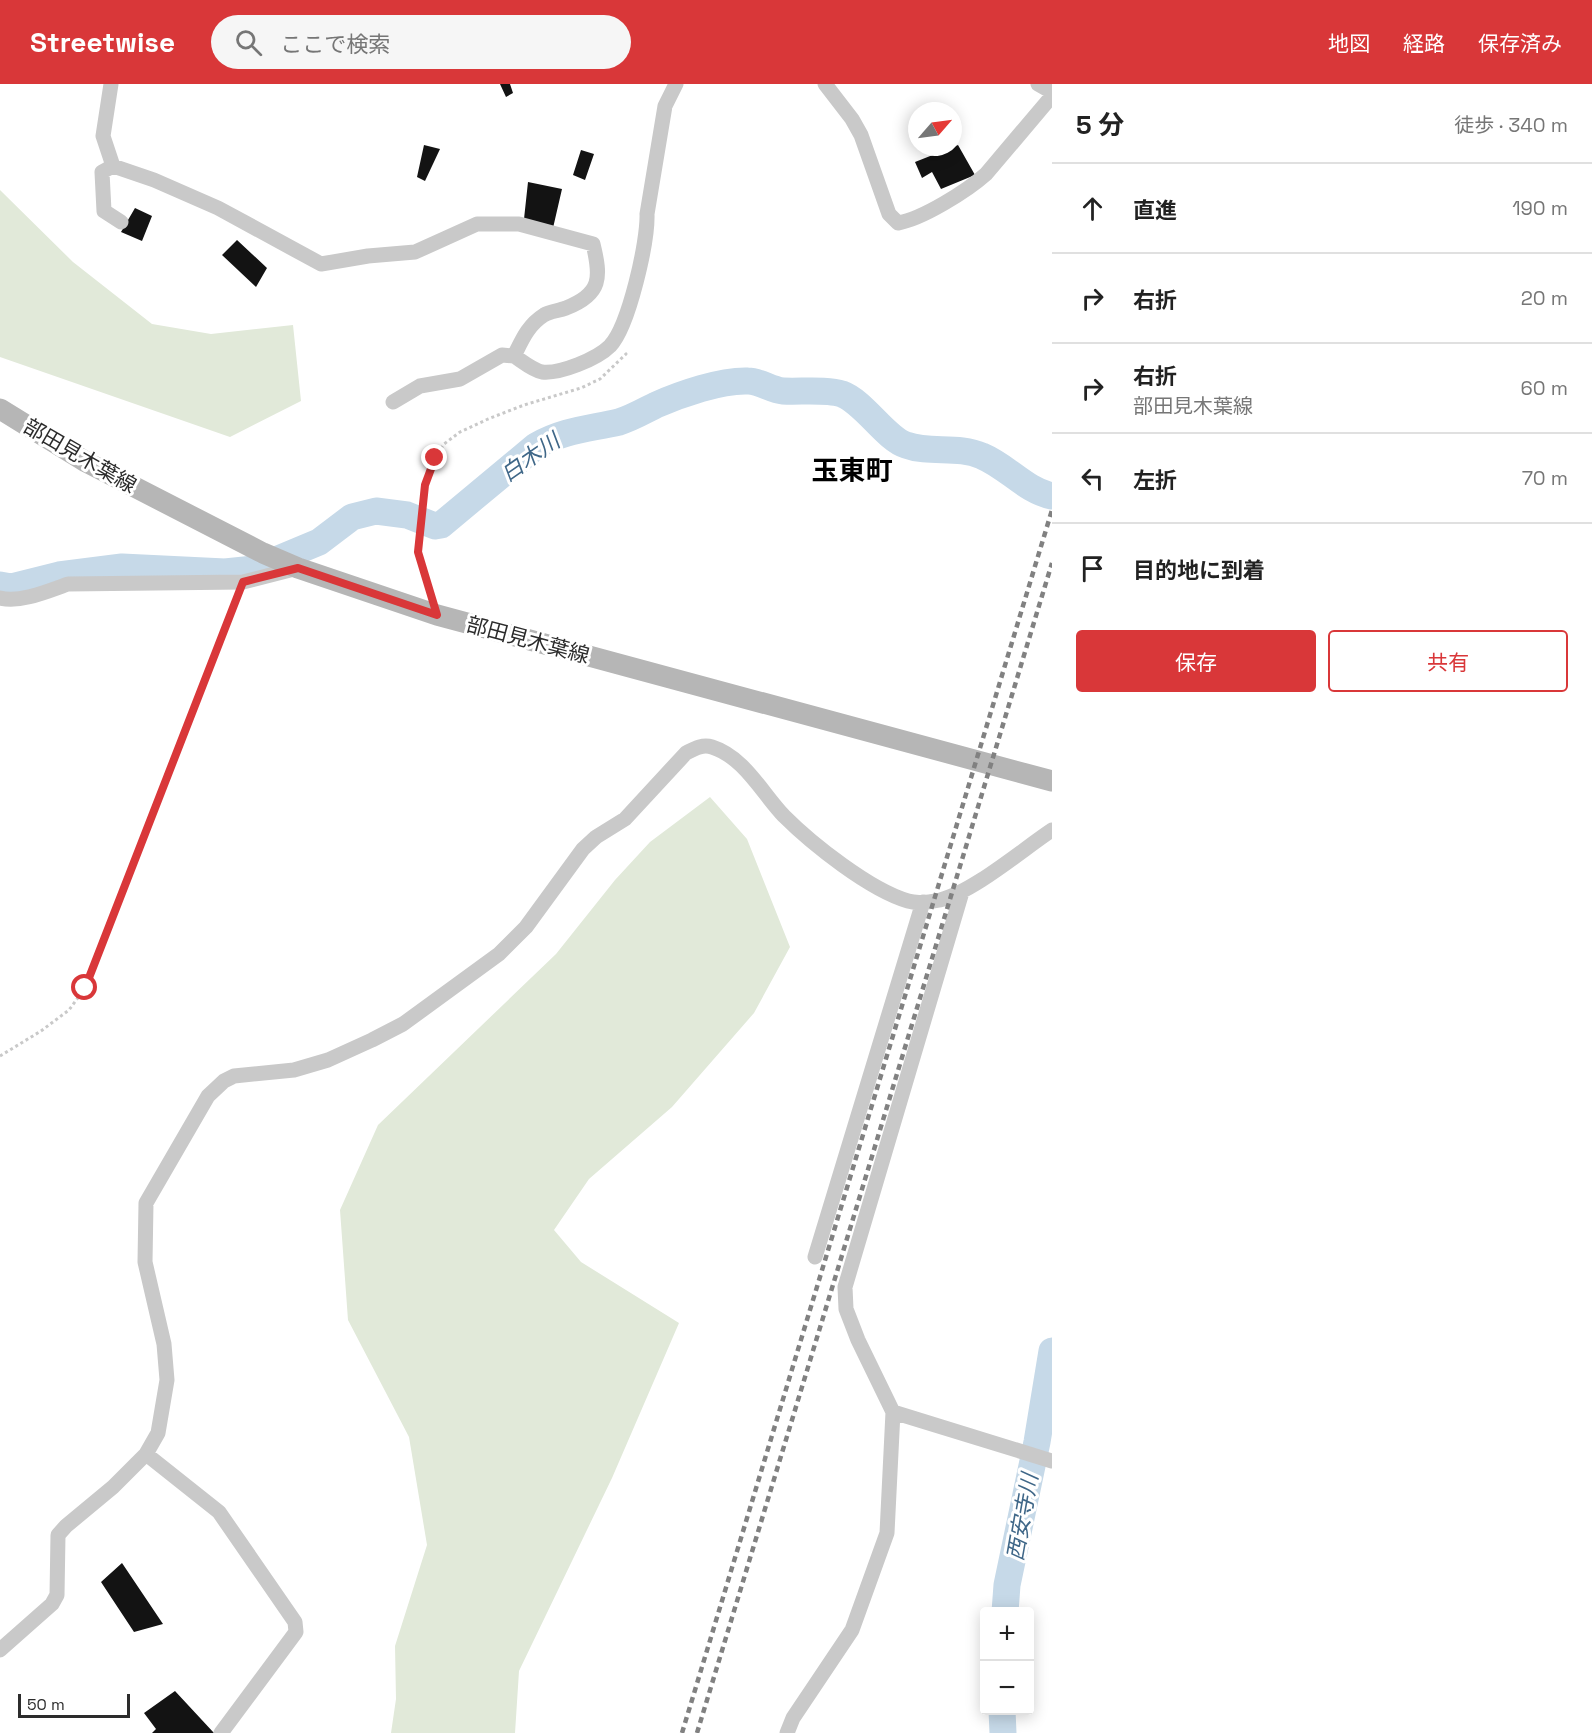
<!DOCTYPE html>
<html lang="ja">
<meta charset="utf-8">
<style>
:root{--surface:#fff;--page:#f6f6f6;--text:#222;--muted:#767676;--line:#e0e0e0;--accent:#d93739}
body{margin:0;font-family:"Space Grotesk","Noto Sans JP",sans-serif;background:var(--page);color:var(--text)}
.controls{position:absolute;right:18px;bottom:18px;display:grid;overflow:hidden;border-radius:6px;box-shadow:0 3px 15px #0003}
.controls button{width:54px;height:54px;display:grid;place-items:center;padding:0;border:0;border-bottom:2px solid var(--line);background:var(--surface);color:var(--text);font:30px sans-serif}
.compass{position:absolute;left:908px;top:18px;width:54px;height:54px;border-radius:50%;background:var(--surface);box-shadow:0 3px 15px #0003;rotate:62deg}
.scale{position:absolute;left:18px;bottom:15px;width:112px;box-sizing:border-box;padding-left:6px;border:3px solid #2c2c2c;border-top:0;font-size:16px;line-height:21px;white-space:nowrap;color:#2c2c2c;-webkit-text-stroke:4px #fff;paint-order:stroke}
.stop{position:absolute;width:18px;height:18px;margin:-14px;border:4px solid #d93739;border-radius:50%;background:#fff}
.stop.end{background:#d93739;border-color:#fff;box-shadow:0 2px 6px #0008}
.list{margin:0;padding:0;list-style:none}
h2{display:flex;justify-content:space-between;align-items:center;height:78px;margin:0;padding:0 24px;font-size:26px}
h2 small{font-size:20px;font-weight:400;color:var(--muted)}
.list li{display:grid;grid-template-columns:39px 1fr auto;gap:18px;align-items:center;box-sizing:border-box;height:90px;padding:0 24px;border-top:2px solid var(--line)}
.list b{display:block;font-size:22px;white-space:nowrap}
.list p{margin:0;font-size:20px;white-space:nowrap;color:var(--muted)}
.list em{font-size:20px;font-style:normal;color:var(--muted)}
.actions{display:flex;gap:12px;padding:18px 24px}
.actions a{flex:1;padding:14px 0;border:2px solid var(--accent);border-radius:6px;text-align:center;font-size:21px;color:var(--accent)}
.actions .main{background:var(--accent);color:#fff}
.icon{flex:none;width:33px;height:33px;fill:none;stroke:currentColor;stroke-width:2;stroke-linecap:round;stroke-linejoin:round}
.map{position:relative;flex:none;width:1052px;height:1649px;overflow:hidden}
header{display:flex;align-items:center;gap:36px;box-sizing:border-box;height:84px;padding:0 30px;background:var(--accent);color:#fff}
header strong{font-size:28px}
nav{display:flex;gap:33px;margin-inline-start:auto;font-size:21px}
.search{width:420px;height:54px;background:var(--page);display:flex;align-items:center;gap:15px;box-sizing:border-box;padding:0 21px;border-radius:33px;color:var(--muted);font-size:22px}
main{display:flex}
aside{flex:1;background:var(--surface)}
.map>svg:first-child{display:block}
.green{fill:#e1e9d9}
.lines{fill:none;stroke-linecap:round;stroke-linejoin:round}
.river{stroke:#c6d9e8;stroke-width:27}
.building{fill:#131313}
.path{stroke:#c9c9c9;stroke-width:3;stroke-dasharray:3 3;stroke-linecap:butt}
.street{stroke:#c9c9c9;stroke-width:15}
.secondary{stroke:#b6b6b6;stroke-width:21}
.rail{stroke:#818181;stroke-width:4.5;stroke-dasharray:6 4.5;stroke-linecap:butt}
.route{stroke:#d93739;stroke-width:8}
.labels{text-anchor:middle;stroke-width:6;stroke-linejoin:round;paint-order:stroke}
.street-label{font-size:21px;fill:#2c2c2c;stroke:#fff}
.water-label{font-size:22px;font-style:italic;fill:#3f6788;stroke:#fff}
.district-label{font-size:27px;font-weight:bold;fill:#000;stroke:#fff}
</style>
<header>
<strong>Streetwise</strong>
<div class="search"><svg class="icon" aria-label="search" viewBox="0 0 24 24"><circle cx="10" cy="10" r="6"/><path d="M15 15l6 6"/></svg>ここで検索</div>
<nav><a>地図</a><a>経路</a><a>保存済み</a></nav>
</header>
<main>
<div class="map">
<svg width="1052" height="1649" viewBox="0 0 1052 1649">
<rect width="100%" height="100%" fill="#fff"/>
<path class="green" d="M0 106 73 178 152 240 211 250 293 241 301 317 230 353 0 273Z
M710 713 747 755 790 863 754 929 672 1023 589 1095 554 1146 581 1178 679 1239 612 1394 519 1587 515 1649H391L396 1615 395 1562 427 1461 409 1353 348 1236 340 1126 378 1041 556 870 615 796 650 758Z"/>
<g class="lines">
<path class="river" d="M0 501 11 503 59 491 122 483 225 488 254 485 319 458 352 433 376 427 407 431 435 442 441 441 536 362C564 346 589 345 619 338 632 334 644 327 656 321 681 310 721 296 748 297 760 297 771 306 783 307 799 308 827 305 842 310 864 318 886 355 906 361 930 370 958 361 982 372 1008 383 1025 406 1052 412
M1005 1528 1007 1501 1037 1358 1052 1267
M1002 1626 1003 1649"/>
</g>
<path class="building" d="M500 0H510L513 9 506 13Z
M424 61 440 65 425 97 417 93Z
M958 61 975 91 941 105 932 88 922 94 915 78Z
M581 66 594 70 585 96 573 91Z
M528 98 562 105 553 144 524 135Z
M135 124 152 132 142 157 121 148Z
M237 156 267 184 256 203 222 171Z
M122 1479 163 1540 134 1548 101 1498Z
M175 1607 214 1649H152L156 1645 144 1629Z"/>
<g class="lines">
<path class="path" d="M430 509 418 468 425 401 435 374 444 360 460 348 488 335 524 321 581 304 600 295 626 270 624 268
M0 972 41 947 69 926 85 904 238 511"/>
<path class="street" d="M111 0 103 52 113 82 154 96 218 124 321 180 368 172 415 168 477 140H519L593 160C601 193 602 210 566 224 559 227 550 227 544 231 528 241 522 256 514 272 522 277 532 286 542 288 560 290 597 275 610 262 629 242 648 157 647 130L665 22 676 0
M825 0 852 35 861 51 889 130 898 139C922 135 967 107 986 90L1052 12
M1038 0 1052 8
M113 82 102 88 104 127 121 138
M393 318 420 302 460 295 502 271 514 272
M0 514C21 519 48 507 68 500L243 498 298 484
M815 1173 923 818
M893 1328 1052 1377
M146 1370 219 1428 295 1538 296 1548 221 1649
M0 1566 52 1520 57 1511 58 1451 66 1442 113 1403 146 1370 158 1349 167 1296 164 1260 145 1178 146 1119 208 1012 224 997 234 992 294 986 328 976 372 956 403 940 499 870 526 843 583 765 596 753 625 735 686 669C694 665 702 660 712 663 744 673 762 709 784 732 812 760 870 806 908 817 918 820 930 818 940 816 973 808 1022 766 1052 746
M787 1649 793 1634 852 1546 887 1449 893 1328 858 1256 846 1225 845 1203 962 808"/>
<path class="secondary" d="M0 325 86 378 263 469 298 484 437 531 1052 697"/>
<path class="rail" d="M682 1649 1052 426
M697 1649 1052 479"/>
</g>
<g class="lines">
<path class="route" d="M85 904 243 498 298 484 437 531 418 468 425 401 435 374"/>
</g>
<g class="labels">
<g class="street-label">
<text transform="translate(80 372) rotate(30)" y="7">部田見木葉線</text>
<text transform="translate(528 556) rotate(15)" y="7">部田見木葉線</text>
</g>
<g class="water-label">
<text transform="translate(530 373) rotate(-35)" y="8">白木川</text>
<text transform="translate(1022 1433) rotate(-80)" y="8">西安寺川</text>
</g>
<g class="district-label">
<text x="852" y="396">玉東町</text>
</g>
</g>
</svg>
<div class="controls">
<button>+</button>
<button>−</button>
</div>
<svg class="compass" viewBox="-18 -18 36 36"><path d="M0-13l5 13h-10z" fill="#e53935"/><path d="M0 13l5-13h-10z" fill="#767676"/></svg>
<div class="scale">50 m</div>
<div class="stop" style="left:85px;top:904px"></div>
<div class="stop end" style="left:435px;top:374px"></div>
</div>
<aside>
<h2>5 分<small>徒歩 · 340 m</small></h2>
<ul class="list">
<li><svg class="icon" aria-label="ahead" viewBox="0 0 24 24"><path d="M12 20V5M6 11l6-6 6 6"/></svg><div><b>直進</b></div><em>190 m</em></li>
<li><svg class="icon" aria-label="right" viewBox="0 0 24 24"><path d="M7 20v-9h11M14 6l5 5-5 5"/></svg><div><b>右折</b></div><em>20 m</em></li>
<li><svg class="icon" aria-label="right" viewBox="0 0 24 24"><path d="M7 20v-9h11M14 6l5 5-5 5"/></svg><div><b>右折</b><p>部田見木葉線</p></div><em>60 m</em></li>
<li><svg class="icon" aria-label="left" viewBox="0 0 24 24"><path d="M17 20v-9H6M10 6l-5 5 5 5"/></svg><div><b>左折</b></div><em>70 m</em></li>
<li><svg class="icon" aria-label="arrive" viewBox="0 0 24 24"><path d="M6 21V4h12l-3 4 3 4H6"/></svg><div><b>目的地に到着</b></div></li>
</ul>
<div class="actions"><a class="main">保存</a><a>共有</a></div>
</aside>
</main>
